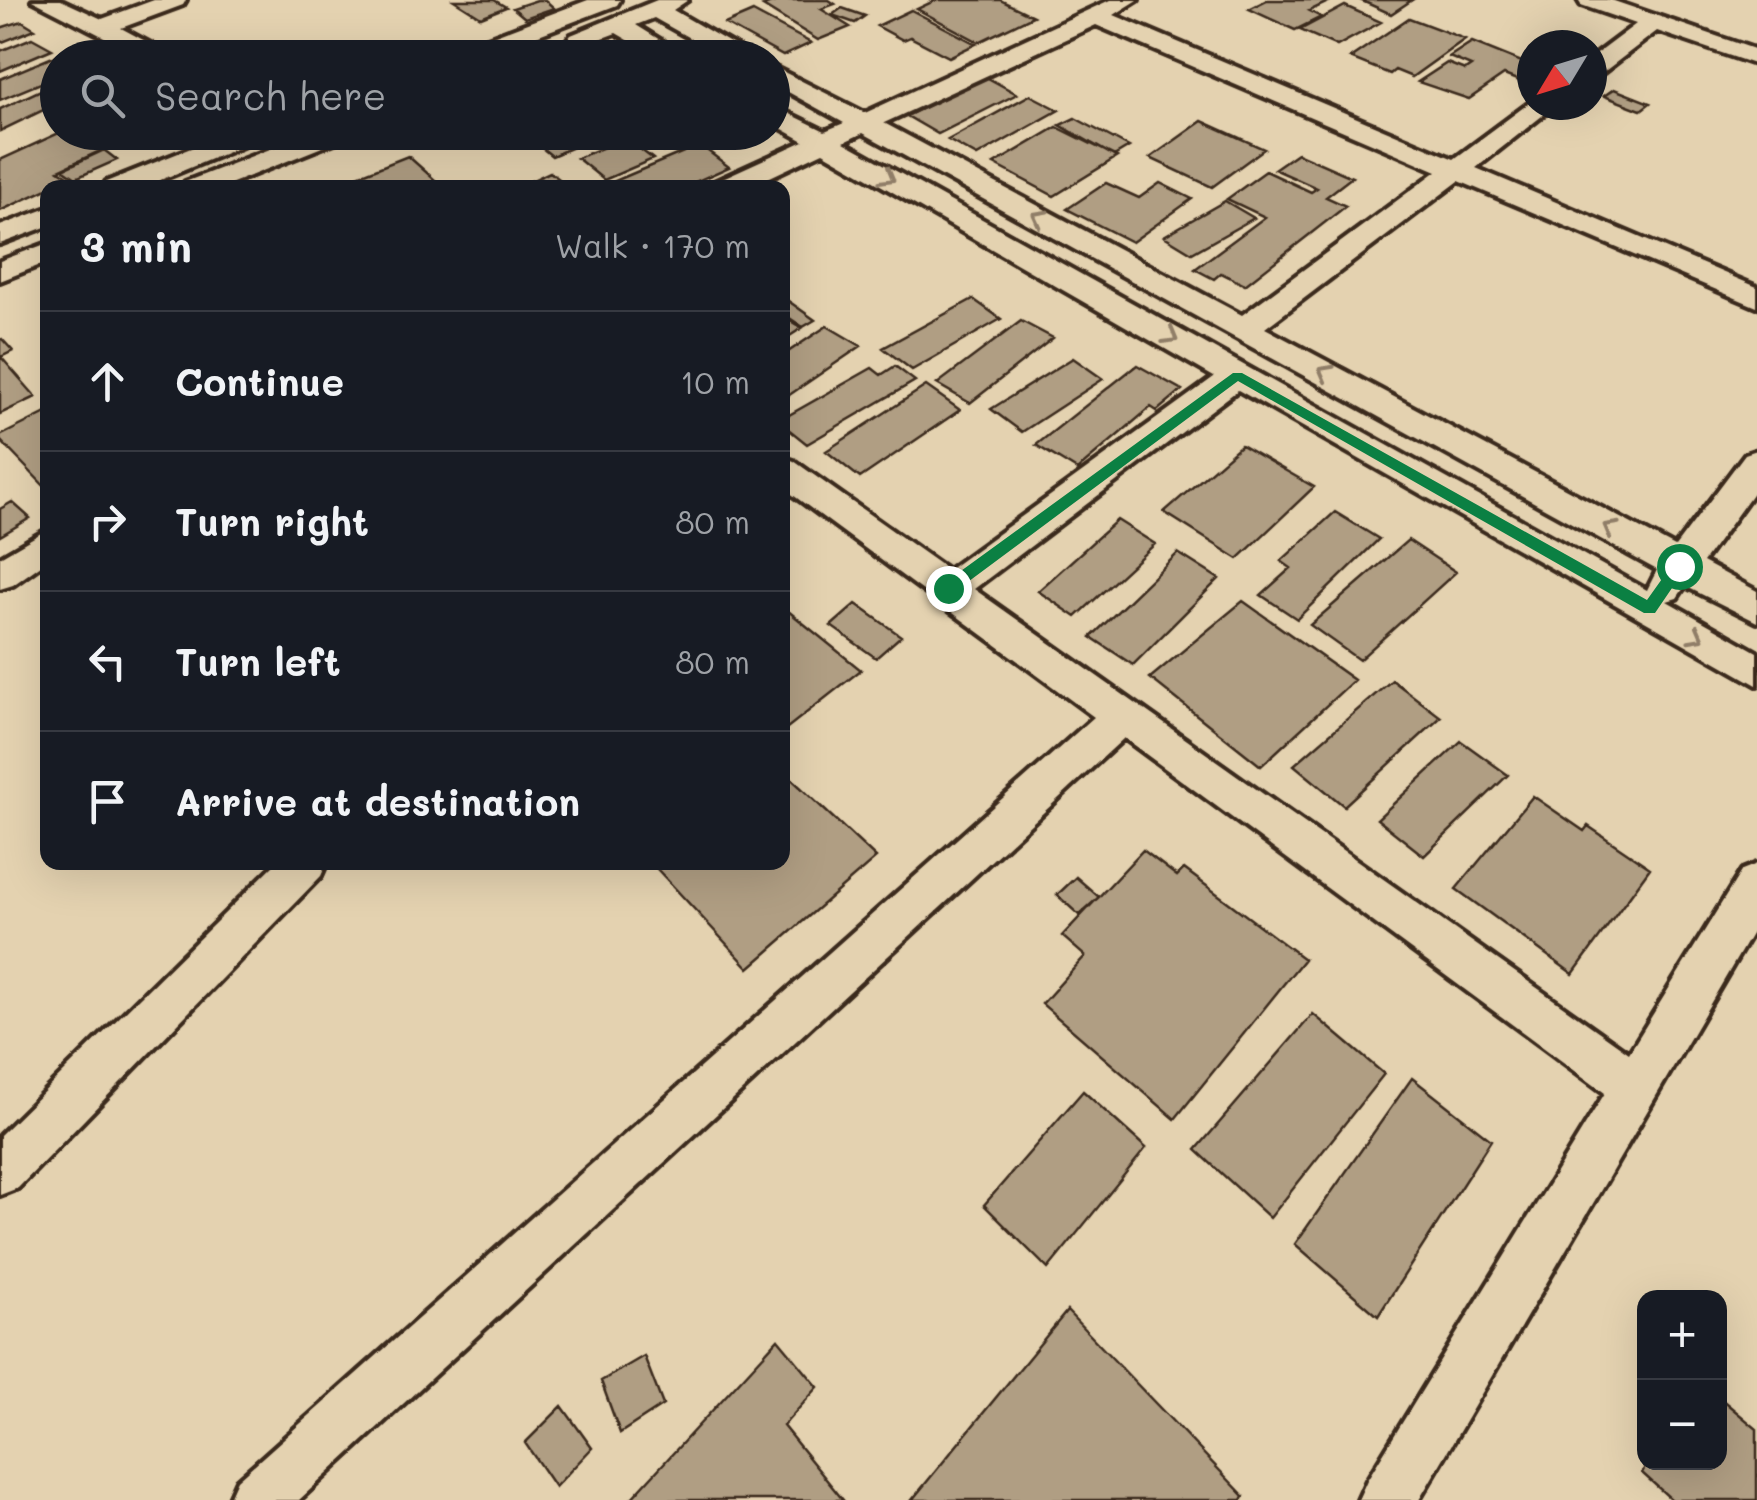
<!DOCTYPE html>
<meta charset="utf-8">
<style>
:root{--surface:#171b24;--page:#242831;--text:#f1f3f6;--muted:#9ea1a6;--line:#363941}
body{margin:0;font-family:Mali,sans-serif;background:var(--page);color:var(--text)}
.controls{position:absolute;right:30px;bottom:30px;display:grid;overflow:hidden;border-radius:20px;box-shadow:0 10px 40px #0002}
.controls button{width:90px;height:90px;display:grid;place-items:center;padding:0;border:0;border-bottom:2px solid var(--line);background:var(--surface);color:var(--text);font:50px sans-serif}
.compass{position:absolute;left:1517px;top:30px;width:90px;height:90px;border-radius:50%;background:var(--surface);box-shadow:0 10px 40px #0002;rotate:232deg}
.stop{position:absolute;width:30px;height:30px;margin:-22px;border:8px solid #0b8043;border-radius:50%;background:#fff}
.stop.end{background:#0b8043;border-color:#fff;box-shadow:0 2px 10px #0008}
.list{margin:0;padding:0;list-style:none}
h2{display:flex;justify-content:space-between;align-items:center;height:130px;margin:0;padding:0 40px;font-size:42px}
h2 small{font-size:32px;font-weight:400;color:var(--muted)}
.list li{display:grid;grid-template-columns:65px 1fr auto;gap:30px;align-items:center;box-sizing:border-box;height:140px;padding:0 40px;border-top:2px solid var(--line)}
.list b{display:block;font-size:38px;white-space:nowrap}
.list em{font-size:32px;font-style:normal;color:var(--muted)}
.icon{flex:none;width:55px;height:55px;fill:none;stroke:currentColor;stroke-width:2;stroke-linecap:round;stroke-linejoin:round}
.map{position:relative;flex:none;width:1757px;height:1500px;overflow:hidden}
.search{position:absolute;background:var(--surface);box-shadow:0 10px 40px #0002;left:40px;top:40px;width:750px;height:110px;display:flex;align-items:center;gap:25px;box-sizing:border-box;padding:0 35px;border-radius:55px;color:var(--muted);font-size:38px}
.panel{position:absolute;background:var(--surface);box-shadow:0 10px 40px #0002;left:40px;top:180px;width:750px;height:690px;border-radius:20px}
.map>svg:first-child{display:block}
.building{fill:#b09e83;stroke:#3b2a1e;stroke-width:2.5}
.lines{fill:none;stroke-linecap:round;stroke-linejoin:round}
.street-casing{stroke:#3b2a1e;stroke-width:8}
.street{fill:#e4d2b0;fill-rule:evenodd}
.oneway{stroke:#907e67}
.route{fill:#0b8043}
</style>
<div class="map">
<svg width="1757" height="1500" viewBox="0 0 1757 1500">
<rect width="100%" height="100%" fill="#e4d2b0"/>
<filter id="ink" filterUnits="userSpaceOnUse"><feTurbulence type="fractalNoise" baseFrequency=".01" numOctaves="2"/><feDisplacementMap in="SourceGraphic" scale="20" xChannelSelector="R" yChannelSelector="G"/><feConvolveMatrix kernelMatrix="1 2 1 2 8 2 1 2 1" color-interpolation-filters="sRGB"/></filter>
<g filter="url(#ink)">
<path class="building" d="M454 0H494L506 7 481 17Z
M537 0H545L554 8 525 18 513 8Z
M780 0H829L835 4 821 9 850 27 818 40 763 6Z
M936 0H1000L1033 16 979 42 917 9Z
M1267 0H1323L1328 2 1309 11 1321 17 1295 30 1249 9Z
M1360 0H1412L1391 14Z
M1345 6 1381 22 1337 46 1300 30Z
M842 8 865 16 855 23 832 15Z
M911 10 976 44 949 57 910 37 903 40 877 26Z
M753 12 811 43 783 56 725 24Z
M1409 18 1465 39 1412 77 1395 70 1390 74 1350 58Z
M22 21 35 29 0 43V28Z
M32 38 52 49 0 71V51Z
M1472 42 1532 66V74L1522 82 1504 75 1469 99 1418 82 1447 63 1465 70 1471 66 1449 57Z
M79 46 96 58H58V76L0 100V79Z
M986 77 1017 94 938 134 907 116Z
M58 82V103L0 131V109Z
M1614 89 1650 103 1641 110 1604 96Z
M1030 95 1059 110 977 156 948 140Z
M1075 118 1129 147 1114 156 1060 125Z
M1202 121 1264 149 1212 187 1150 158Z
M1057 127 1117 157 1054 196 994 164Z
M61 132H141L59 170 71 178 0 211V160Z
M173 132H215L187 147 167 136Z
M522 132H576L587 141 552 156Z
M695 132 700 136 663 152 637 133Z
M634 135 649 145 640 149 653 159 604 180 577 158Z
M700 145 729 167 682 188 608 184Z
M104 150 117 160 76 178 63 169Z
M1297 153 1352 177 1326 197 1346 206 1245 285 1221 273 1214 279 1195 269 1265 217 1227 199 1266 171 1311 192 1317 188 1274 169Z
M408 156 444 188H359L350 179Z
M550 172 571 188H516Z
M1106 183 1139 198 1160 183 1192 199 1132 242 1067 209Z
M1225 201 1254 218 1192 253 1164 236Z
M973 299 1001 319 912 370 883 348Z
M787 300 815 320 803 327 782 313V303Z
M782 316 802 328 782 341Z
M1021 321 1053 338 970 403 937 384Z
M827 326 861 346 782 400V356Z
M2 339 13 351 1 357 36 397 0 414V340Z
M1073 358 1103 379 1022 432 991 409Z
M1137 365 1182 390 1157 411 1151 407 1077 470 1036 445Z
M895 366 915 381 807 444 782 424V419L872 368 881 375Z
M926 386 960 410 860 478 826 451Z
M48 412V490L0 440V436Z
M1241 445 1314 487 1238 559 1164 512Z
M12 502 30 518 0 536V509Z
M1335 512 1379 539 1297 619 1261 595 1291 568 1281 561Z
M1117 520 1155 544 1076 617 1038 591Z
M1408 540 1456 572 1359 660 1310 625Z
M1178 553 1219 579 1133 665 1091 637Z
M1243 601 1354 680 1261 766 1150 678Z
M856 604 901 636 876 658 831 626Z
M782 606 861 670 782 732Z
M1392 680 1441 717 1344 806 1294 765Z
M1461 741 1508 775 1424 856 1377 819Z
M782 770 876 858 749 968 657 869 666 862H782Z
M1533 796 1584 831 1588 826 1650 868 1573 974 1456 889Z
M1143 850 1177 876 1184 869 1304 959 1175 1119 1042 1004 1085 956 1062 936Z
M1076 877 1099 897 1079 915 1057 895Z
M1313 1014 1384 1074 1270 1218 1196 1150Z
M1412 1078 1491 1140 1378 1316 1295 1244Z
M1083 1091 1146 1148 1048 1269 984 1205Z
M1067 1311 1244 1496 1242 1500H912Z
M778 1339 818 1387 783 1426 843 1500H630Z
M644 1356 663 1405 620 1433 601 1381Z
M1720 1398 1757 1429V1500H1672L1642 1473 1648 1462H1720Z
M562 1406 592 1448 555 1487 525 1443Z"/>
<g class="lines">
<g class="street-casing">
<path id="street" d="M32 0H61L102 19 154 0H186L183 5 121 28 177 58H145Z
M588 0H620L617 5 479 58H444L448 53Z
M657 0H688L673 10 756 58H725L654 18 636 25 689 58H659L616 33 579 47 567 40 571 35Z
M1110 0H1138L1114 15 1454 159 1532 101V105H1556L1476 168 1757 287V307L1459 181 1265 328 1675 547 1745 454 1757 450V487L1703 562 1757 591V622L1685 586 1677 598 1667 601 1757 652V685L1238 390 974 589 1629 1053 1742 870 1757 864V924L1419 1500H1358L1367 1480 1605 1093 1124 738 299 1500H228L237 1480 1094 717 782 487V457L794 461 948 570 1214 377 823 152 747 188H711L714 182 804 141 772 123V105L825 131 844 123 772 83V66L865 113ZM1096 25 1437 171 1242 315 884 123ZM863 133 1657 570 1647 590 844 142Z
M1578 0H1611L1757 50V65L1657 31 1601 74 1592 76V57L1636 24 1581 5Z
M231 132H267L264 137 141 188H103L106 182Z
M314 132H350L347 137 220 188H182L185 182Z
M48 208V226L0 244V226Z
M48 243V262L0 281V261Z
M48 529V560L13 585 0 589V557Z
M277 862H327L321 876 18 1188 0 1195V1135Z"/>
</g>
<use href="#street" class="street"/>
</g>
<defs><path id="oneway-chevron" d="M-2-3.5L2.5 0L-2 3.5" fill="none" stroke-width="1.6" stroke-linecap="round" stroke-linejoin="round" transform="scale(2.5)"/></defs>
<g class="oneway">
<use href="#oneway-chevron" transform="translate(888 177) rotate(30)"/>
<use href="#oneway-chevron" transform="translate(1039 217) rotate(-152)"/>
<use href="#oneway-chevron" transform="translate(1171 337) rotate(30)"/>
<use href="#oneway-chevron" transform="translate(1325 372) rotate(-151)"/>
<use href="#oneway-chevron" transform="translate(1610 528) rotate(-151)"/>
<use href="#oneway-chevron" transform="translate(1697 636) rotate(29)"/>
</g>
</g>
<path class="route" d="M1233 373H1242L1647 600 1674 562H1684L1687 566 1655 613H1644L1238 381 953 593H943V584Z"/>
</svg>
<div class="controls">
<button>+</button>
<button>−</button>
</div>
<svg class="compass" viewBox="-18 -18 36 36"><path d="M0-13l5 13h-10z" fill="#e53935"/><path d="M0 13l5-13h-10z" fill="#9ea1a6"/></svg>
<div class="stop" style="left:1679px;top:566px"></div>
<div class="stop end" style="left:948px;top:588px"></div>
<div class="search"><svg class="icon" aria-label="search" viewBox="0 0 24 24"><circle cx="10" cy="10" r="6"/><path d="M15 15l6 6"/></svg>Search here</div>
<section class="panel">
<h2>3 min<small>Walk · 170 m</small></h2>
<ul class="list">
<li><svg class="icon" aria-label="ahead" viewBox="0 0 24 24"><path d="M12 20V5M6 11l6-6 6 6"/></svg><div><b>Continue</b></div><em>10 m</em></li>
<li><svg class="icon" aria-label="right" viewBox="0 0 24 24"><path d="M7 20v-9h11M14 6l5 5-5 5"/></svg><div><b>Turn right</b></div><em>80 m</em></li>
<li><svg class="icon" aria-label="left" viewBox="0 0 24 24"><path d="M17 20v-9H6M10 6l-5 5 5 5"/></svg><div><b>Turn left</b></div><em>80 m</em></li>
<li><svg class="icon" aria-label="arrive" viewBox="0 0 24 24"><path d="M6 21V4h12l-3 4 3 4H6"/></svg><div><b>Arrive at destination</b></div></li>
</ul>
</section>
</div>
